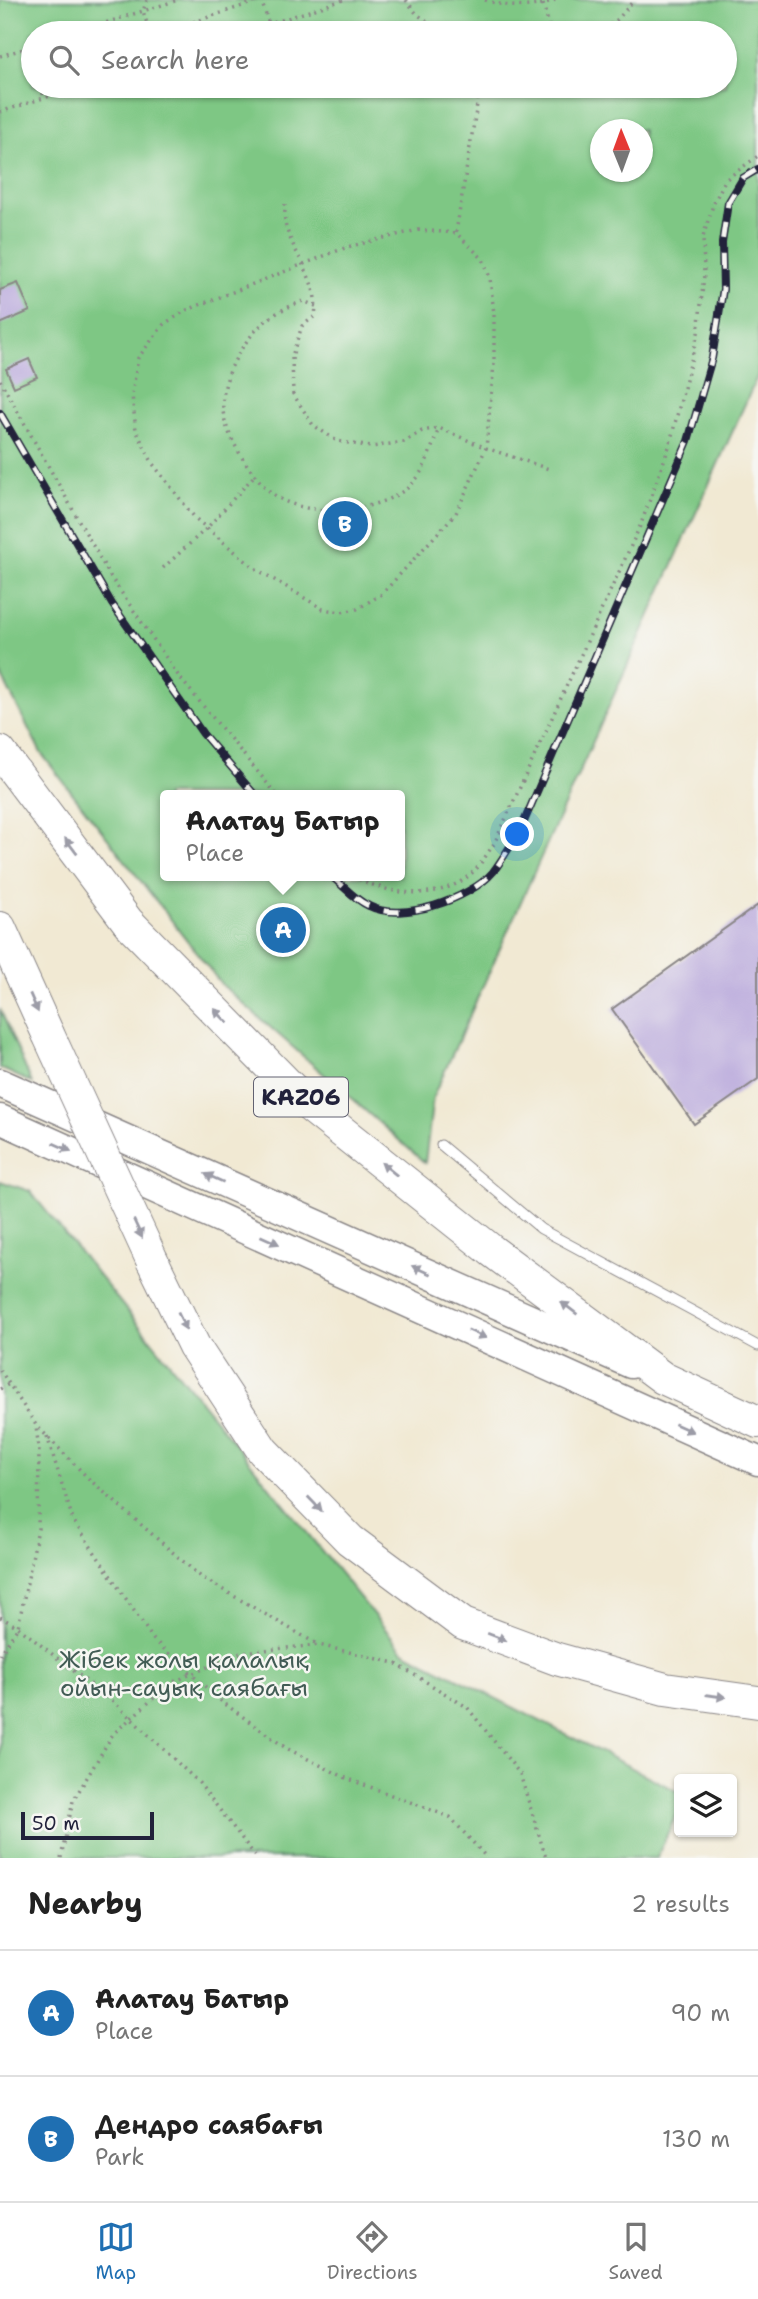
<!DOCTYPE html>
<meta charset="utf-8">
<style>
:root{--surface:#fff;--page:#f6f6f6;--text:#222;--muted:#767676;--line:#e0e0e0;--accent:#1f6fb2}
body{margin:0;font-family:"Shantell Sans",sans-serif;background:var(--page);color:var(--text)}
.controls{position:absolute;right:21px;bottom:21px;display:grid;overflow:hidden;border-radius:7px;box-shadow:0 2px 5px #0004}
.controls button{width:63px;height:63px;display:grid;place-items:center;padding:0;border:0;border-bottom:2px solid var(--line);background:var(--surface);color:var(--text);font:35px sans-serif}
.compass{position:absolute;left:590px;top:119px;width:63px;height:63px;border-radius:50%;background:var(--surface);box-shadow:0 2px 5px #0004;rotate:359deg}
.scale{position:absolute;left:21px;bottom:18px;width:133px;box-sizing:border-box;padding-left:7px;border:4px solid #22223b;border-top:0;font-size:19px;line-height:24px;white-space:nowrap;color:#22223b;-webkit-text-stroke:5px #f6f6f2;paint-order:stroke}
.you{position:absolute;left:518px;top:835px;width:24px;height:24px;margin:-18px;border:5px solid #fff;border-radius:50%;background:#1a73e8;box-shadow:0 0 0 10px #1a73e833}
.badge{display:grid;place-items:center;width:46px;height:46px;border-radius:50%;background:var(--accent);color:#fff;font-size:23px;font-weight:700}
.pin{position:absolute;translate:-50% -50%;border:4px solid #fff;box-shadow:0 2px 7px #0006}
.popup{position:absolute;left:160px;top:790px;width:245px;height:91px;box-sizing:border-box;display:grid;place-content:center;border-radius:7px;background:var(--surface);filter:drop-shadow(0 2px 5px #0005);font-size:23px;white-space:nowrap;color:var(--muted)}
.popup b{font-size:26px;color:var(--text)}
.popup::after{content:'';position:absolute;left:50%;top:100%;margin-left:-14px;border:14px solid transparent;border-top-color:var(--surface)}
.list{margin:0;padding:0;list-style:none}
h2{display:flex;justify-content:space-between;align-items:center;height:91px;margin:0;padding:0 28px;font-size:30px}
h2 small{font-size:23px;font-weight:400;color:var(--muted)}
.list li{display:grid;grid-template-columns:46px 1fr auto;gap:21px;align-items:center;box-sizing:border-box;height:126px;padding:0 28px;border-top:2px solid var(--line)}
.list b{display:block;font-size:26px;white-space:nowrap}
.list p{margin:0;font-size:23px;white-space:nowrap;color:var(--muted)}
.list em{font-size:23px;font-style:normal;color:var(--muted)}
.icon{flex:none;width:38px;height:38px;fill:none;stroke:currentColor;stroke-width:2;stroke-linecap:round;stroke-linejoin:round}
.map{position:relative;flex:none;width:758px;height:1858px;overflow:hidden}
.search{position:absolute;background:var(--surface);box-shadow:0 2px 5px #0004;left:21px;right:21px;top:21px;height:77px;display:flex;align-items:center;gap:18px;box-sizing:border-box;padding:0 24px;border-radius:38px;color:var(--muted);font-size:26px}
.sheet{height:343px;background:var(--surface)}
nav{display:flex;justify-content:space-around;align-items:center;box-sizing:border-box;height:98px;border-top:2px solid var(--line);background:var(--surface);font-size:19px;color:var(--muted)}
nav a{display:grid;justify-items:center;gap:4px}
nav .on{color:var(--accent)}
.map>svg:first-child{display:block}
.green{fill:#7ec784;stroke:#507460;stroke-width:2;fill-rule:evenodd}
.building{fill:#b9a9dc}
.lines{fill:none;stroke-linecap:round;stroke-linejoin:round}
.lane-casing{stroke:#8a8687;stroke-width:11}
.primary-casing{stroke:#8a8687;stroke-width:31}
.highway-casing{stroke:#8a8687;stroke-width:34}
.path{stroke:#8a8687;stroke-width:3.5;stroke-dasharray:2 5;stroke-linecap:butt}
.lane{stroke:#fff;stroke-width:9}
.primary{stroke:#fff;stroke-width:28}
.highway{stroke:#fff;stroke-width:32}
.rail-casing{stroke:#22223b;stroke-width:8}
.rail{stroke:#f6f6f2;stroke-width:5;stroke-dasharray:16;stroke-linecap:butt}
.highway-bridge-casing{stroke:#8a8687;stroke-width:34;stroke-linecap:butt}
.highway-bridge{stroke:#fff;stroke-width:32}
.oneway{fill:#9c9ca7}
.labels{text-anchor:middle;stroke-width:5;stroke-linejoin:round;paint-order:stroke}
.shield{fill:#f6f6f2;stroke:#626272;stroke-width:2}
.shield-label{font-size:23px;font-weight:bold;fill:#22223b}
.park-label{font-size:24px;fill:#425c55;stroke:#f6f6f2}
</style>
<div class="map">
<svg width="758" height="1858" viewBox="0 0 758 1858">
<rect width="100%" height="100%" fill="#f6f6f2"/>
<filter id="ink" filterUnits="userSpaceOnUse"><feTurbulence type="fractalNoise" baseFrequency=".0143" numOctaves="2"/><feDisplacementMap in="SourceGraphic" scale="14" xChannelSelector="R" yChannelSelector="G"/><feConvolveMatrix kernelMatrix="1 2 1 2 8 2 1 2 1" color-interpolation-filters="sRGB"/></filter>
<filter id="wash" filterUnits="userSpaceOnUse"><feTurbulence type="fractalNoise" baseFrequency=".00686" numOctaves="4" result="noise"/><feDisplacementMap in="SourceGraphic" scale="28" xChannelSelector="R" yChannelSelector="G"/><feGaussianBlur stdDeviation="1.57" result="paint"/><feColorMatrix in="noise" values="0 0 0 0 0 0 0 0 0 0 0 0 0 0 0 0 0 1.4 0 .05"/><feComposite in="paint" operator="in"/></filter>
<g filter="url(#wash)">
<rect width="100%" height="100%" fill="#f1e9d3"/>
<path class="green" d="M0 0H758V375L433 1097 425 1163 222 985 41 753 0 673ZM33 33H725V86H33ZM600 130H642V172H600ZM166 795H400V876H166Z
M0 1009 32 1083 0 1068Z
M0 1181 30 1191 403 1651 679 1792V1808L657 1858H0Z"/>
<g id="blocks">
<path class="building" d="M18 283 30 311 0 324V290Z
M29 359 37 377 14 387 6 369Z
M758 905V1079L694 1124 612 1009Z"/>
</g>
</g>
<g filter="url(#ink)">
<use href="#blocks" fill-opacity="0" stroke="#8a8687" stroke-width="2"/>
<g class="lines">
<g class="lane-casing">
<path id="lane" d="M441 1145 541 1229 758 1346"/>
</g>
<g class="primary-casing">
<path id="primary" d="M0 1083 631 1364
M0 1119 758 1461"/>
</g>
<g class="highway-casing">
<path id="highway" d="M0 752 128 922 306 1103 492 1251 663 1378 758 1422
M0 928 48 1034
M152 1260 194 1346 263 1451 350 1540 463 1624 557 1659 665 1689 758 1702"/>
</g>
<path class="path" d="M147 0 143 11 150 33
M261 0 269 24 267 33
M406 0 416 13 441 33
M485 0C509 8 531 9 555 0
M543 4 551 33
M73 33 178 0
M160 33 261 0
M241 33 343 0
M599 33 618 19 634 0
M29 47 33 61
M0 56 33 46
M41 86 44 97
M0 112 81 86
M285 204C285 211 284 220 286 227 295 257 320 283 315 316L302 326 292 356 293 394 313 425 337 441 371 447 404 442 422 431 439 428 486 448 549 469
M418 230 456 233 483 259 490 278 494 314V364L486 448 456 513 382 594 357 609 341 612 323 609 253 567 195 518 153 464 136 430 132 395 138 358 164 324 187 310 347 247Z
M456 232 480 86
M316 306 303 301C293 305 282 309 274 315 246 333 220 376 223 410 224 426 235 446 243 459 253 473 264 489 279 498 314 519 381 512 411 485 425 472 432 446 439 428
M0 380 110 576 180 678 277 795
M163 568 207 528 254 476
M353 876C389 896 443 903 475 870 482 863 488 852 494 844L641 524 669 447 698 333 704 275 703 237 713 205 725 180 758 156
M0 1370 36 1425 90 1480 201 1577 317 1644
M0 1389 9 1384
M47 1436 73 1520 153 1639 221 1701 286 1748 346 1778 450 1817 487 1858
M0 1617 18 1627 118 1706 199 1783 257 1858
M0 1655 18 1627 38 1529 39 1449 36 1427
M61 1858 73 1801 113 1734 171 1683 242 1652 319 1645 395 1663 467 1707 520 1774 546 1858"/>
<use href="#lane" class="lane"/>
<use href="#primary" class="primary"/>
<use href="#highway" class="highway"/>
<g class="rail-casing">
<path id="rail" d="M0 413 112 604 203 734 255 795
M331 876C343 885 355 900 369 906 402 923 470 899 493 872 503 859 511 844 520 831L688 441 712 358 723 289 722 243 728 203 743 178 758 169"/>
</g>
<use href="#rail" class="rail"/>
<g class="highway-bridge-casing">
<path id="highway-bridge" d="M48 1034 152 1260"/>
</g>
<use href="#highway-bridge" class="highway-bridge"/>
</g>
<defs><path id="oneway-solid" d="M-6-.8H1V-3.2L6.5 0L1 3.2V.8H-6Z" transform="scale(1.75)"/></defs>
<g class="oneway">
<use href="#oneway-solid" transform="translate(71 846) rotate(-127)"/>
<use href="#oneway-solid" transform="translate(34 1003) rotate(66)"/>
<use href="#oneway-solid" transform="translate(221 1016) rotate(-134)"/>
<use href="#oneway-solid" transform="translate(62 1147) rotate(24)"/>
<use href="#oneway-solid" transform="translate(389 1169) rotate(-141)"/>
<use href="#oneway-solid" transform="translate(214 1178) rotate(-156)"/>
<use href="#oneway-solid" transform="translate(138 1229) rotate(65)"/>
<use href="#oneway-solid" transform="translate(270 1240) rotate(24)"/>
<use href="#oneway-solid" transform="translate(421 1270) rotate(-156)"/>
<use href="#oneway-solid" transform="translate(569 1308) rotate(-143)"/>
<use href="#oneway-solid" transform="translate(182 1321) rotate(64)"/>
<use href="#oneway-solid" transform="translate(477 1334) rotate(24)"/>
<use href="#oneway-solid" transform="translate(684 1428) rotate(24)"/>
<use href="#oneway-solid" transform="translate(315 1504) rotate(46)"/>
<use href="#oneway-solid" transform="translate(497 1637) rotate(21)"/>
<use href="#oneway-solid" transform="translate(716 1696) rotate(8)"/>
</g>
</g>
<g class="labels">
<rect class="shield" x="254" y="1077.5" width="94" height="39" rx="5"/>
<g class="shield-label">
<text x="301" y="1105">KАZ06</text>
</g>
<g class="park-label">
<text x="184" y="1668">Жібек жолы қалалық<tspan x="184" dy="28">ойын-сауық саябағы</tspan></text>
</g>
</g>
</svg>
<div class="controls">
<button><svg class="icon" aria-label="layers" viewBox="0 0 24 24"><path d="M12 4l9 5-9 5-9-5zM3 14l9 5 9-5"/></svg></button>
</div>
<svg class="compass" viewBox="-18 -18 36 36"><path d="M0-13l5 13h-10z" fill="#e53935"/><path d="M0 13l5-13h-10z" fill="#767676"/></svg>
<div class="scale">50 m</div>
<div class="you"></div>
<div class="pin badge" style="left:283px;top:930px">A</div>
<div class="popup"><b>Алатау Батыр</b>Place</div>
<div class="pin badge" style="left:345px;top:524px">B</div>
<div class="search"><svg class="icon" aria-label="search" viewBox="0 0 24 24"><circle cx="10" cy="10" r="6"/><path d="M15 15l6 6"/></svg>Search here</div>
</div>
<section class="sheet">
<h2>Nearby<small>2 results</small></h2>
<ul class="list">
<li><span class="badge">A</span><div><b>Алатау Батыр</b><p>Place</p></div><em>90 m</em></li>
<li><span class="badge">B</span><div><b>Дендро саябағы</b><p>Park</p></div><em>130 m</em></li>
</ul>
</section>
<nav>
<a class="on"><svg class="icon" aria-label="map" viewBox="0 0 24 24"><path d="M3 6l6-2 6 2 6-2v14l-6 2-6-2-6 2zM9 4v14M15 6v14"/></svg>Map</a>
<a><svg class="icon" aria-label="directions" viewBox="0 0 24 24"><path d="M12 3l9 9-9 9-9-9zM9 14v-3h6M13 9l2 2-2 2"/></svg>Directions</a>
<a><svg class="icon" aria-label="saved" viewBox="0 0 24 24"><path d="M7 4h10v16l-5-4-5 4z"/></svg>Saved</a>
</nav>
